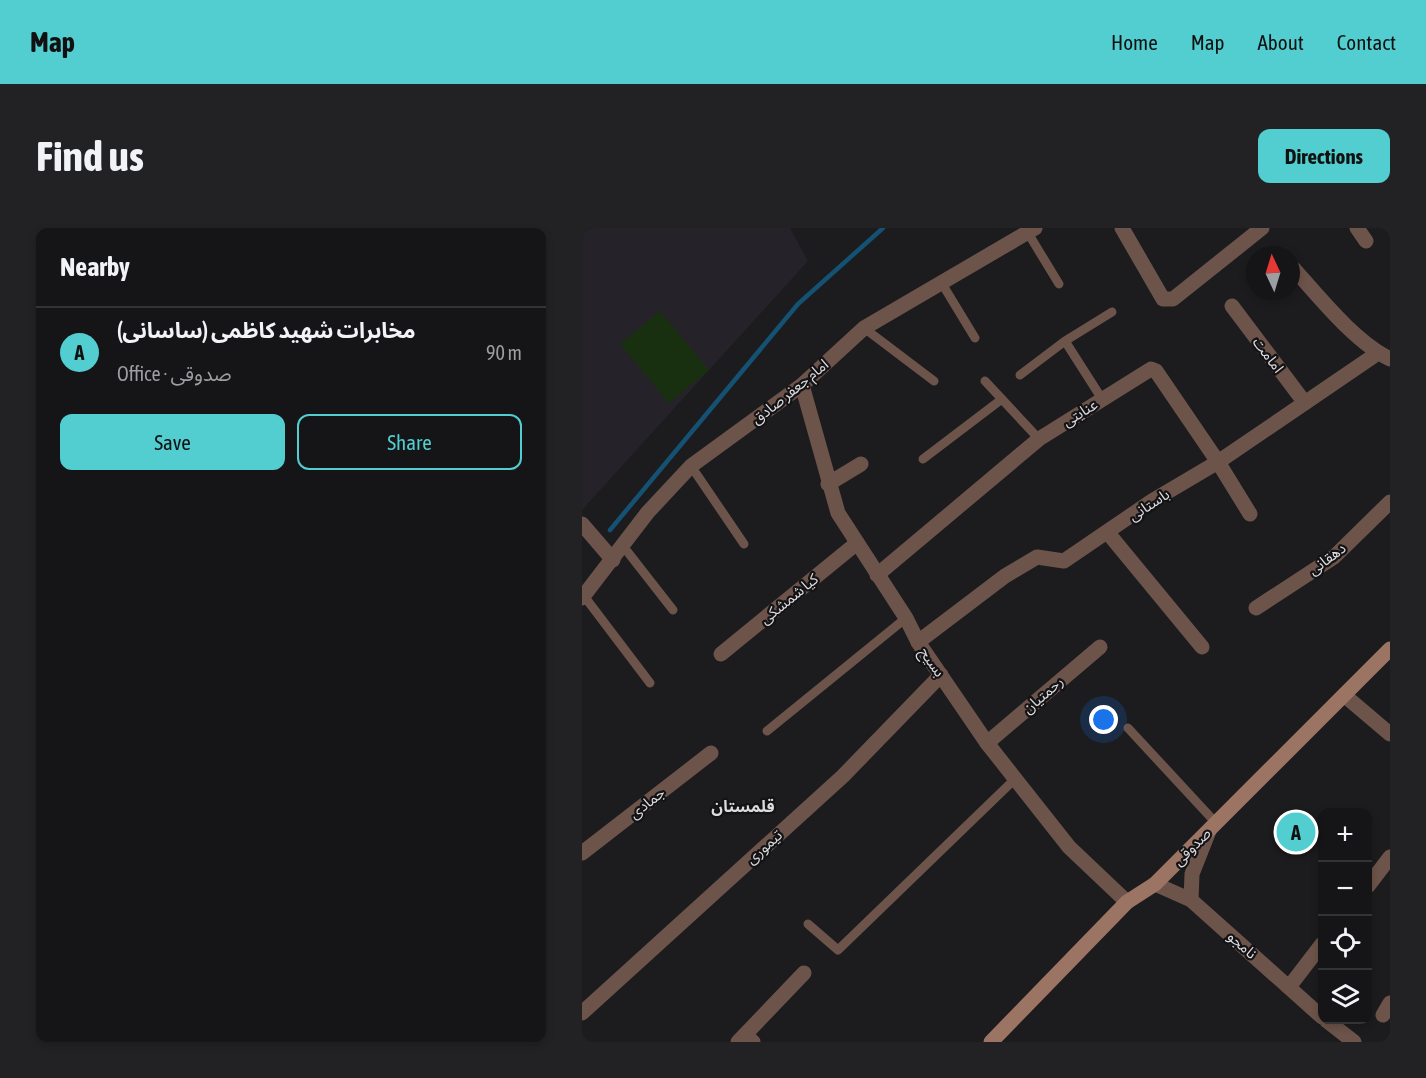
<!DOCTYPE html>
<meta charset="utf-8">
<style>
:root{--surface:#151416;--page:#222123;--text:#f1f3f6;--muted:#9d9ea1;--line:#343335;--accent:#52cdd0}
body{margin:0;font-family:"Asap Condensed","Noto Sans Arabic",sans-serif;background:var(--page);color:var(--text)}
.controls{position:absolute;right:18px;bottom:18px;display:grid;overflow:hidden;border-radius:12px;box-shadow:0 3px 9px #0003}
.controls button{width:54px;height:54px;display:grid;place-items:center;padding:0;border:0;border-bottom:2px solid var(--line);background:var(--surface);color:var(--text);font:30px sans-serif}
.compass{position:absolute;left:664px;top:18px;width:54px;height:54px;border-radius:50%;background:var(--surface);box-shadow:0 3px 9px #0003;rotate:356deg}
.you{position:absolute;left:522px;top:492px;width:21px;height:21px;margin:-15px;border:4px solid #fff;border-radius:50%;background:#1a73e8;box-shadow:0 0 0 9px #1a73e833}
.badge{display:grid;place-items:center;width:39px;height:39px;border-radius:50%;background:var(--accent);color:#111;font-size:20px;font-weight:700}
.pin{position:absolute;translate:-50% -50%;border:3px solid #fff;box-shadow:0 2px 6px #0006}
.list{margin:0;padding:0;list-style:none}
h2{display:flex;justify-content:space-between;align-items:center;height:78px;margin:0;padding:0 24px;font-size:26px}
h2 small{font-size:20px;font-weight:400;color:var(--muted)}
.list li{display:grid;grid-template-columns:39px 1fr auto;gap:18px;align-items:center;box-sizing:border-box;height:90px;padding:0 24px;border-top:2px solid var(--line)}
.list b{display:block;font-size:22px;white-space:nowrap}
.list p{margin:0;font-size:20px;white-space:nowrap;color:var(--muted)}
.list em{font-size:20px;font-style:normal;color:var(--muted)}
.actions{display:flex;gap:12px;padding:18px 24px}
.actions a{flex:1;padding:14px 0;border:2px solid var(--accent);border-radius:12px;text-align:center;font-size:21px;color:var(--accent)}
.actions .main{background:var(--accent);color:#111}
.icon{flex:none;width:33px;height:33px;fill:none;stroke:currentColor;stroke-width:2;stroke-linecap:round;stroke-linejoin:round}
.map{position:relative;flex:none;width:808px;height:814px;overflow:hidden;border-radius:12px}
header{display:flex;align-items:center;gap:36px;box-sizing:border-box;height:84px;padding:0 30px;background:var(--accent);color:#111}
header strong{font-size:28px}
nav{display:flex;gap:33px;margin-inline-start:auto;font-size:21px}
.intro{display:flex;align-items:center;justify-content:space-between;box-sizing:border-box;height:144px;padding:0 36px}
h1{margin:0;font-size:42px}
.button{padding:15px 27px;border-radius:12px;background:var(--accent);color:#111;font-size:21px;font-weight:700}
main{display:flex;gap:36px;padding:0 36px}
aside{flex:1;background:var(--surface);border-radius:12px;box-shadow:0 3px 9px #0003}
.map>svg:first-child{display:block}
.built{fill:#25222a}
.green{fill:#183010}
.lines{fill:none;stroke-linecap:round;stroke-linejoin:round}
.stream{stroke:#145173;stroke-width:4.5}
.service{stroke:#6d544a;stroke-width:9}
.minor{stroke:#6d544a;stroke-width:15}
.tertiary{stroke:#6d544a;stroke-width:15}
.secondary{stroke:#9c7464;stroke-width:15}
.labels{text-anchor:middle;stroke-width:4.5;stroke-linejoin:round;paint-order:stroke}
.street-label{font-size:15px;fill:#dcdbdd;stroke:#131215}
.neighbourhood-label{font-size:16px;font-weight:bold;fill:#dcdbdd;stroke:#131215}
</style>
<header>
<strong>Map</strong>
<nav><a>Home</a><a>Map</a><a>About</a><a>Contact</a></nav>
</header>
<div class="intro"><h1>Find us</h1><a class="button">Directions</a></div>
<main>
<aside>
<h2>Nearby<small></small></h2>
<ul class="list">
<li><span class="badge">A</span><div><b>مخابرات شهید کاظمی (ساسانی)</b><p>Office · صدوقی</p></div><em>90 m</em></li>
</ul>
<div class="actions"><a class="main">Save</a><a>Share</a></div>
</aside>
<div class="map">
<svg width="808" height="814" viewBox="0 0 808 814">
<rect width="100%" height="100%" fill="#1c1b1e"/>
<path class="built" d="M0 0H208L226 33 0 282Z"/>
<path class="green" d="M78 83 127 142 87 175 38 116Z"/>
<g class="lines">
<path class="stream" d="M28 302 216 76 301 0"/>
<path class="service" d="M446 5 477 56
M359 54 393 110
M282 100 352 153
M483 113 520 171
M438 147 483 113 530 84
M403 153 457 211
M341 231 420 171
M109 238 162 316
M41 318 91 382
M2 368 68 455
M546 500 634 595
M185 503 324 390
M226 696 256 722 433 551"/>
<path class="minor" d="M540 0 581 71H591L680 0
M775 0 784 13
M712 41C738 70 773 114 808 131
M650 78 723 175
M246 256 279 236
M0 296 31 332
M526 305 620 419
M295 347 457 211 569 141 574 143 636 234 668 286
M674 380 752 329 808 274
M336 414 423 348 455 329 482 333 570 273 636 234 796 125
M139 426 275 315
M762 467 808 506
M405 515 518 419
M0 625 129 525
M786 658 808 629
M707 759 740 716
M0 785 261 548 359 447
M801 787 808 775
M156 814 222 745"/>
<path class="tertiary" d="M220 157 256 285 324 390 336 414 405 515 487 619 545 674
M0 370 66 284 109 238 220 157 282 100 453 0
M573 656 609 672 740 789
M609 672 610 646 627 603
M744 792 772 814
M163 807 171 814"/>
<path class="secondary" d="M409 814 545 674 573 656 808 421"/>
</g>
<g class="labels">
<g class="street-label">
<text transform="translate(686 127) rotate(53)" y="5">امامت</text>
<text transform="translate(208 164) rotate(-39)" y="5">امام جعفر صادق</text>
<text transform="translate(498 185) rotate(-32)" y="5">عنایتی</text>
<text transform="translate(567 277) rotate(-33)" y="5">باستانی</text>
<text transform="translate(745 331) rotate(-37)" y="5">دهقانی</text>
<text transform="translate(207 371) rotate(-39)" y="5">کیا شمشکی</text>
<text transform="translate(350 434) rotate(55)" y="5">بسیح</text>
<text transform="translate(461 467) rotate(-41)" y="5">رحمتیان</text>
<text transform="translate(65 575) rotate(-38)" y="5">جمادی</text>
<text transform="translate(182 619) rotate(-42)" y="5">تیموری</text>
<text transform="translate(610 619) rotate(-45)" y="5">صدوقی</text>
<text transform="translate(660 717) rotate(42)" y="5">نامجو</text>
</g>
<g class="neighbourhood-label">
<text x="161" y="584">قلمستان</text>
</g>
</g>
</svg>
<div class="controls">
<button>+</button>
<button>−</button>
<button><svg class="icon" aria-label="locate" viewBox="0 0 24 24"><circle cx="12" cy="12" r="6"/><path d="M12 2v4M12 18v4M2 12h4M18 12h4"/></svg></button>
<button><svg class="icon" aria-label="layers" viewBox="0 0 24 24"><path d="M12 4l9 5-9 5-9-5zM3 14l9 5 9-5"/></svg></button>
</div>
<svg class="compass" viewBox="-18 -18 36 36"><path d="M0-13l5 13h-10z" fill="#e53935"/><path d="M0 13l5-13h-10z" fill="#9d9ea1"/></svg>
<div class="you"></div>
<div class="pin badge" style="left:714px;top:604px">A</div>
</div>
</main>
